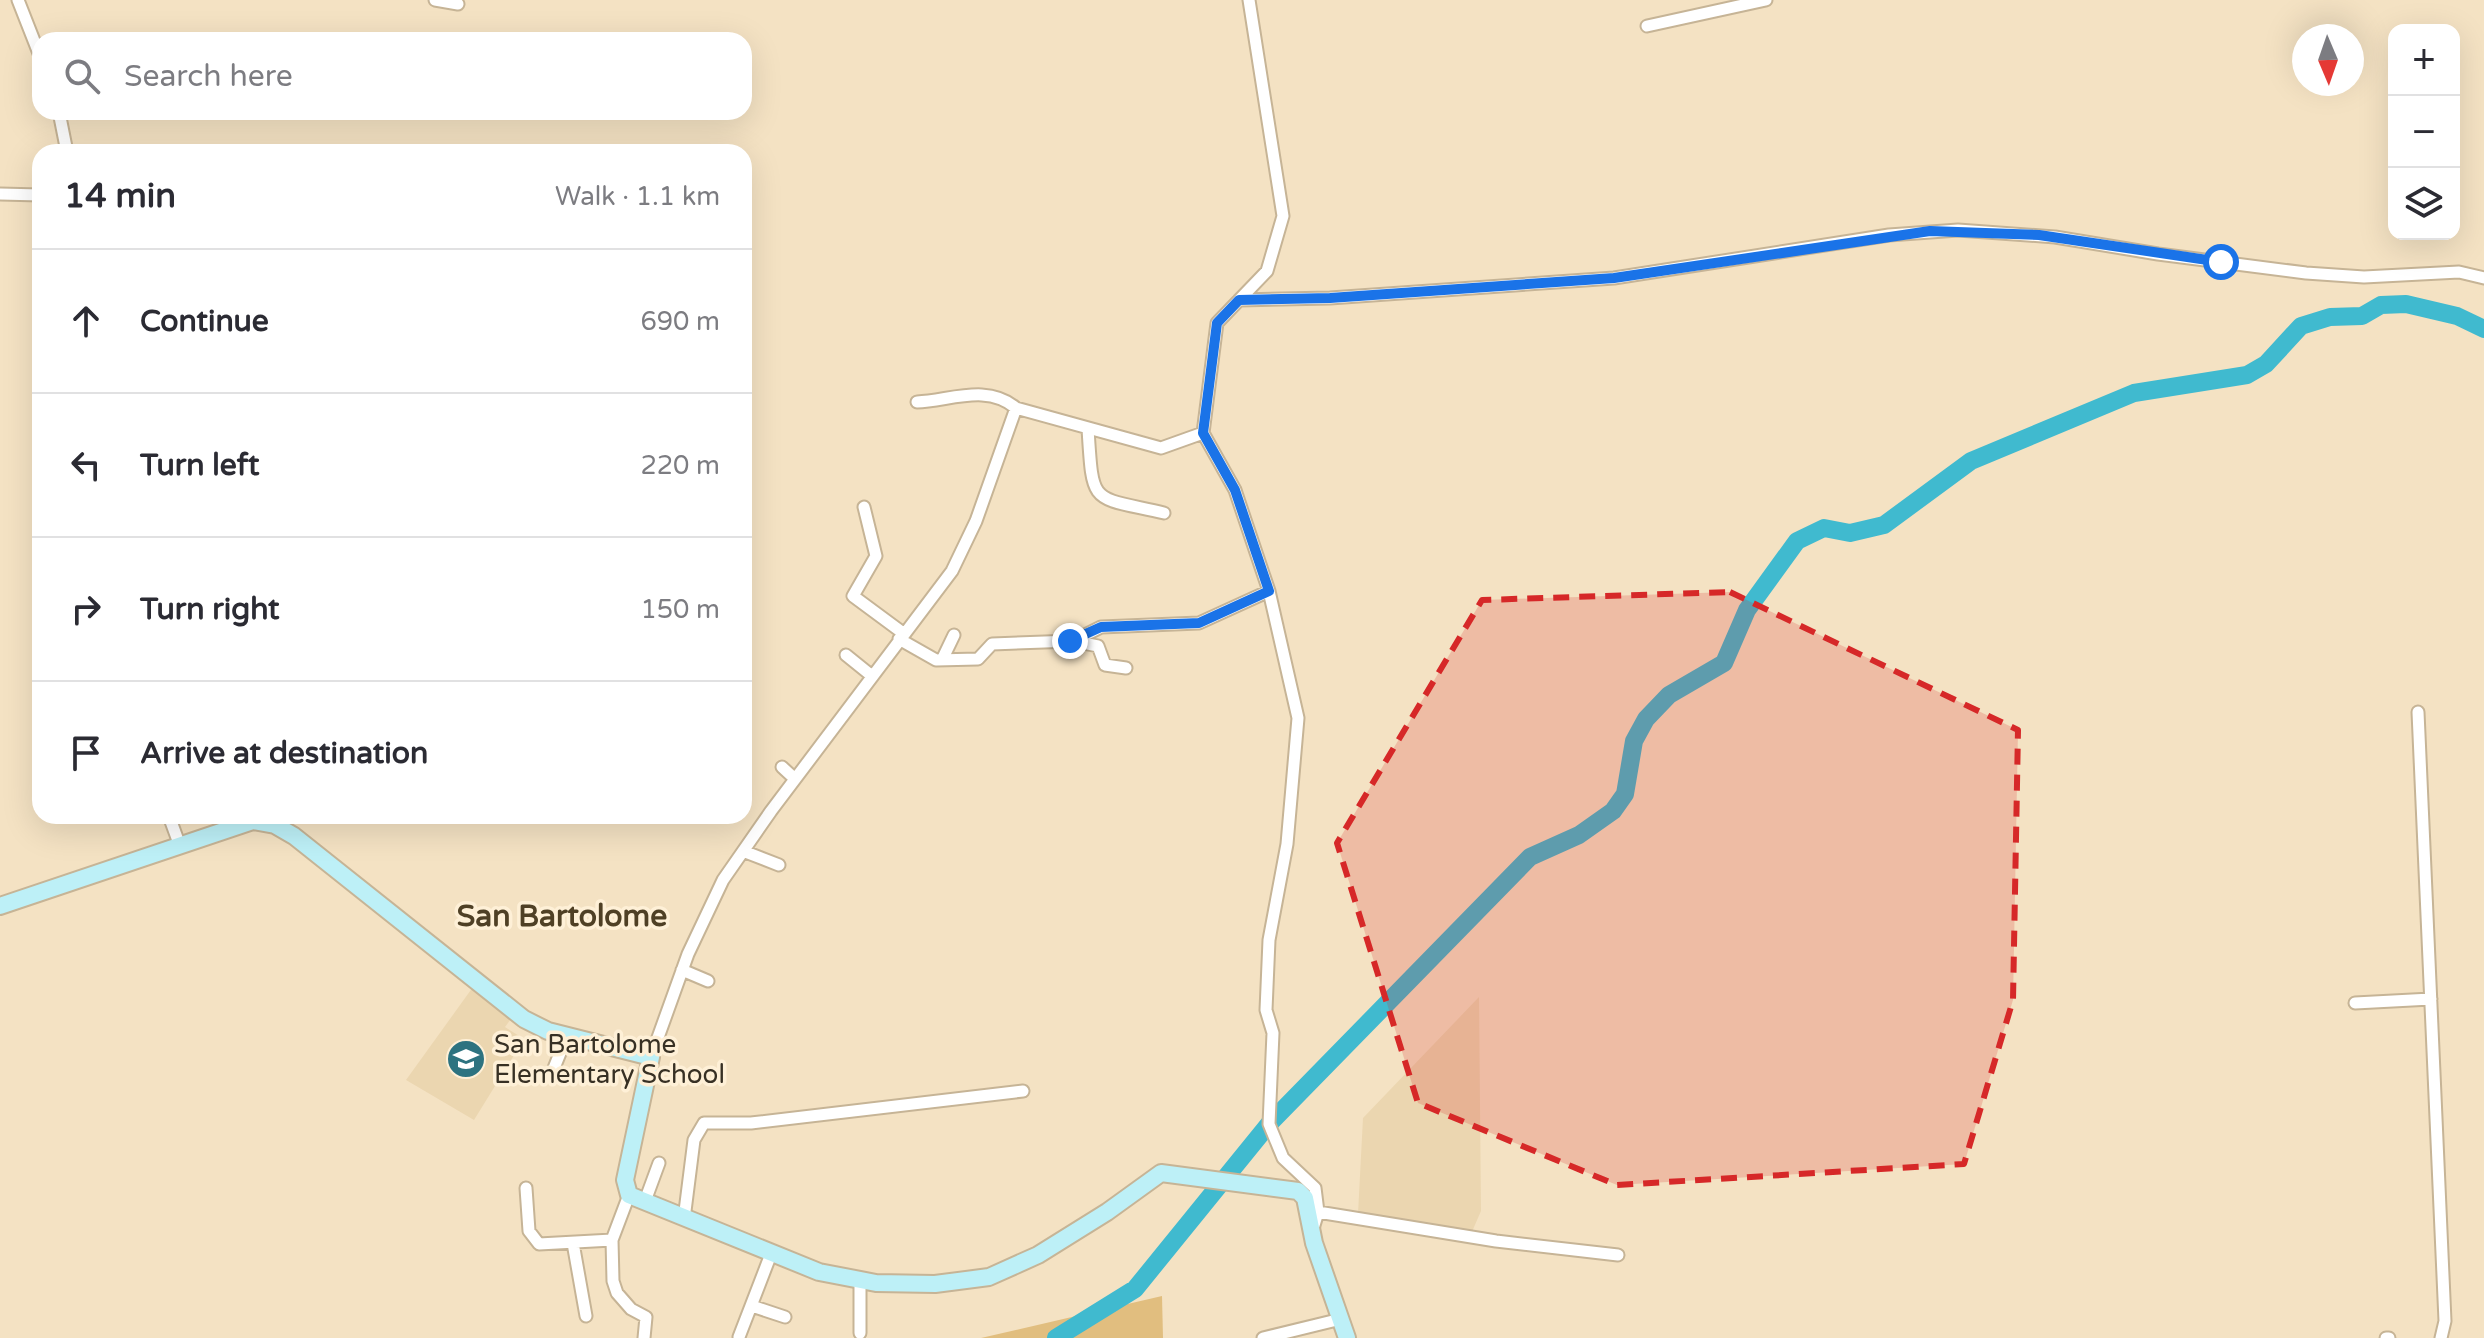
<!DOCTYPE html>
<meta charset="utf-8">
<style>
:root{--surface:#fff;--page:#f2f2f3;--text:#2b2b33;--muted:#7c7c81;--line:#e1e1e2}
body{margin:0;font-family:"Varela Round",sans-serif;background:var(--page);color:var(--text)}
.controls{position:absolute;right:24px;top:24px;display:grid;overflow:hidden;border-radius:16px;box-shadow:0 8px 32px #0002}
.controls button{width:72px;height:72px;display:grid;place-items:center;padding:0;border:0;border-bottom:2px solid var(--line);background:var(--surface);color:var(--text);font:40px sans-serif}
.compass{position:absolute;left:2292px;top:24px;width:72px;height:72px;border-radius:50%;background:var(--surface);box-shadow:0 8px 32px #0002;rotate:178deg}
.stop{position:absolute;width:24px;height:24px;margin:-18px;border:6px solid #1a73e8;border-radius:50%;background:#fff}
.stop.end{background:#1a73e8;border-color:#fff;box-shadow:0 2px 8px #0008}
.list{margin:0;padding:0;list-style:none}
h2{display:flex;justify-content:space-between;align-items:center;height:104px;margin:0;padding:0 32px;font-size:34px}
h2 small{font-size:26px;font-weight:400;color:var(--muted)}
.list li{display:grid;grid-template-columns:52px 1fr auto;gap:24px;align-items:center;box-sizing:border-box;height:144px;padding:0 32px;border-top:2px solid var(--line)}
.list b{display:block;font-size:30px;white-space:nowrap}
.list em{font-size:26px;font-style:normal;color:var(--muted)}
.icon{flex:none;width:44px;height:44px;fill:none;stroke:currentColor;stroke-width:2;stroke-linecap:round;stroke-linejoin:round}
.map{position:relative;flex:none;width:2484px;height:1338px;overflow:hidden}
.search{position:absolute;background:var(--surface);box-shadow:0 8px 32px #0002;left:32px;top:32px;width:720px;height:88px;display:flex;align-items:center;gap:20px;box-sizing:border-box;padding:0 28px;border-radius:24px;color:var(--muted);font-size:30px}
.panel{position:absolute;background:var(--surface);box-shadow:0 8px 32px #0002;left:32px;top:144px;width:720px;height:680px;border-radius:24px}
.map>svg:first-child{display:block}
.built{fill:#ebd6b0}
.green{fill:#e1be7f}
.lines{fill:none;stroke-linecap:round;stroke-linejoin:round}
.river{stroke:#40bacf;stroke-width:18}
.street-casing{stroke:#c6b496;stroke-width:15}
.secondary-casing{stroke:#c6b496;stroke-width:20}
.street{stroke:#fff;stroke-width:11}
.secondary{stroke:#bdf0f7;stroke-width:16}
.route{stroke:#1a73e8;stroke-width:10}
.marked{fill:#d62828;fill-opacity:0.2;stroke:#d62828;stroke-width:6;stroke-dasharray:16 10;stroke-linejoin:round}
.labels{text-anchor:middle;stroke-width:7;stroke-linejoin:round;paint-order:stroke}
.poi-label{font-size:26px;fill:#373024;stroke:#fef0d7;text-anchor:start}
.quarter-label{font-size:30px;font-weight:bold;fill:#4f4025;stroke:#fef0d7}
</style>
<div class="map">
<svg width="2484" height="1338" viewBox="0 0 2484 1338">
<rect width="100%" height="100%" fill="#f4e2c3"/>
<path class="built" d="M473 987 513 1016 505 1027 524 1039 474 1120 406 1080Z
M1479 997 1481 1211 1471 1234 1358 1214 1363 1118Z"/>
<path class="green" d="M1162 1296 1163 1338H981Z"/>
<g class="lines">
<path class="river" d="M1056 1338 1135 1289 1269 1124 1530 857 1579 835 1613 811 1625 794 1634 741 1646 719 1669 695 1724 663 1747 610 1797 541 1824 528 1850 533 1884 525 1971 461 2134 393 2247 375 2266 364 2301 326 2330 317 2362 316 2381 305 2406 304 2457 316 2484 329"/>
<g class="street-casing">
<path id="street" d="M18 0 40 56
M435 0 458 4
M1249 0 1283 216 1267 271 1217 323 1203 433 1235 490 1269 591 1298 718 1287 844 1269 940 1266 1010 1273 1033 1269 1124 1283 1158 1315 1188 1318 1212 1312 1232
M1647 26 1766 0
M59 112 67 152
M0 194 40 195
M1239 300 1330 298 1614 278 1889 235 1958 230 2055 237 2158 254 2306 273 2364 277 2459 272 2484 278
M917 402C949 401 987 383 1016 408
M1088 429C1093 507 1090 496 1164 513
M864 507 876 556 853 596 903 633
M899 639 936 660 978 659 992 644 1073 641 1101 627 1199 623 1269 591
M1073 641 1098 646 1105 665 1126 668
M846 655 872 676
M942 660 954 635
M2418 712 2445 1321 2441 1338
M782 767 795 779
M169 816 180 846
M743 851 779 865
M682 970 708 981
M2355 1003 2431 999
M651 1057 688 954 723 880 771 811 952 571 976 521 1016 408 1161 448 1203 433
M554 1068 567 1036
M526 1188 529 1231 539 1244 612 1240 629 1195
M645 1201 659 1163
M1318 1212 1496 1241 1618 1255
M684 1219 694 1140 704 1123H751L1023 1091
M612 1240 613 1281 617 1293 631 1309 646 1317 644 1338
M573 1243 586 1316
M860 1281V1333
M752 1306 785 1317
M739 1337 771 1254
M1263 1338 1341 1319
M2386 1338H2389"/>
</g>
<g class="secondary-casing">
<path id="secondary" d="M0 906 253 821 275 825 294 836 524 1019 548 1031 651 1057 625 1180 629 1195 819 1272 876 1283 935 1284 989 1277 1038 1255 1107 1212 1161 1173 1298 1191 1305 1198 1314 1243 1347 1338"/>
</g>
<use href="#street" class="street"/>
<use href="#secondary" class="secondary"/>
</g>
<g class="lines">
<path class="route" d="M1070 641 1101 627 1199 623 1269 591 1235 490 1203 433 1217 323 1239 300 1330 298 1614 278 1930 231 2039 235 2221 262"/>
</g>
<path class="marked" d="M1730 592 2018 730 2013 1000 1964 1164 1617 1185 1418 1103 1337 843 1482 600Z"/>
<defs>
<g id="school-disc" transform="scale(2)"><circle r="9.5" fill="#2d7380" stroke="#fef0d7"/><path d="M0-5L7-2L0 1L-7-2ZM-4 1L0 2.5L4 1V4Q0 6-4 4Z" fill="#fff"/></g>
</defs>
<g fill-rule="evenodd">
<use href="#school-disc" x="466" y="1059"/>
</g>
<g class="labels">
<g class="poi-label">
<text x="494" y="1053">San Bartolome<tspan x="494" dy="30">Elementary School</tspan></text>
</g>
<g class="quarter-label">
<text x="562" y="926">San Bartolome</text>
</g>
</g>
</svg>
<div class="controls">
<button>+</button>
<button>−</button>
<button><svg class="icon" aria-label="layers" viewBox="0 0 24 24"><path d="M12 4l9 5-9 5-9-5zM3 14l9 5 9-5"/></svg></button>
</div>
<svg class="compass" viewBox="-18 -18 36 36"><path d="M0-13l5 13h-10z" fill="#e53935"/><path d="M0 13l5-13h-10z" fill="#7c7c81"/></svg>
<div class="stop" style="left:2221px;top:262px"></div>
<div class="stop end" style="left:1070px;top:641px"></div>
<div class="search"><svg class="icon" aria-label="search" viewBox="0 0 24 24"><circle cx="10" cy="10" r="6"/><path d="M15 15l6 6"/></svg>Search here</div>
<section class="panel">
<h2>14 min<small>Walk · 1.1 km</small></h2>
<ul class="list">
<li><svg class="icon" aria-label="ahead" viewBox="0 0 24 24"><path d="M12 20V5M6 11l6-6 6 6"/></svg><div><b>Continue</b></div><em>690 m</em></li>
<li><svg class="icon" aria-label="left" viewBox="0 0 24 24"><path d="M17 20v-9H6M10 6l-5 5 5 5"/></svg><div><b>Turn left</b></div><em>220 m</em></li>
<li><svg class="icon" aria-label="right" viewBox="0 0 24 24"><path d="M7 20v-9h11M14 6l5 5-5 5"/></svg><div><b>Turn right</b></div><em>150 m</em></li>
<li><svg class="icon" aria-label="arrive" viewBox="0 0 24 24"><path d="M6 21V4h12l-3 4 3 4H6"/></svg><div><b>Arrive at destination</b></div></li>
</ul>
</section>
</div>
